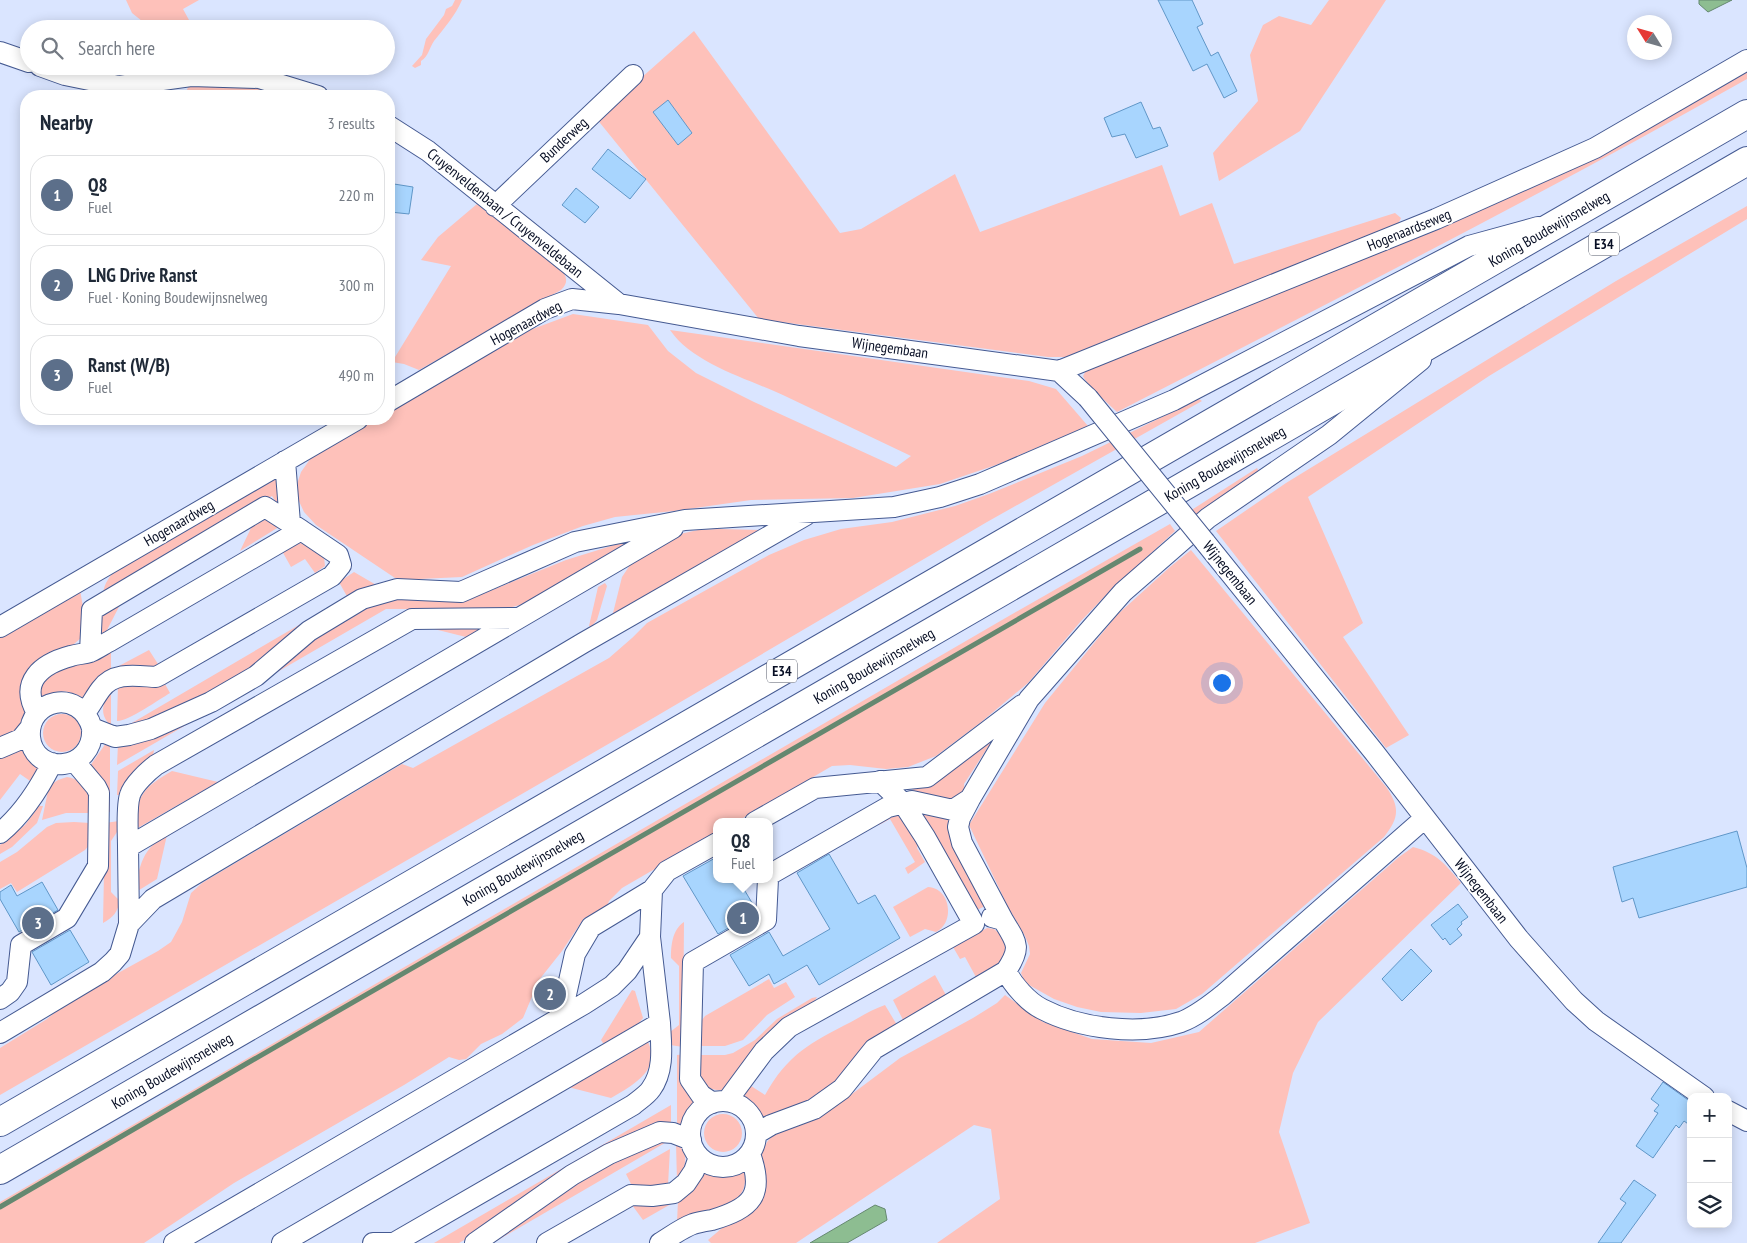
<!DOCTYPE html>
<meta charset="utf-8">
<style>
:root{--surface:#fff;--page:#f2f2f3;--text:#1f2937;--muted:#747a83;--line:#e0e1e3;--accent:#0f766e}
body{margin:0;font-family:"PT Sans Narrow",sans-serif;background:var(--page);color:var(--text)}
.controls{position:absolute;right:15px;bottom:15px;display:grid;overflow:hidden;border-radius:10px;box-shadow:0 2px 12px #0003}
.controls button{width:45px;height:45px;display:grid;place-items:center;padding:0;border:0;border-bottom:1px solid var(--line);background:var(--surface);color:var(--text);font:25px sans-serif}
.compass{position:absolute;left:1627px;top:15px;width:45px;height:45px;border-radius:50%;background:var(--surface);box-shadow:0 2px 12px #0003;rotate:307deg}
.you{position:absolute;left:1221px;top:682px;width:18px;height:18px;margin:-12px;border:4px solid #fff;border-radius:50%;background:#1a73e8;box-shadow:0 0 0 8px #1a73e833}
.badge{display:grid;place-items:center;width:32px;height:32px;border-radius:50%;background:var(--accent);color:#fff;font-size:16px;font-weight:700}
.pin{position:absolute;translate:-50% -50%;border:2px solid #fff;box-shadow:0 1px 5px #0006}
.popup{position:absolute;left:713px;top:818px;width:60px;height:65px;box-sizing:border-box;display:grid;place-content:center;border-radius:10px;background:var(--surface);filter:drop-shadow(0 1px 4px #0005);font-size:16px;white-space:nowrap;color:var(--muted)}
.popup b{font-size:19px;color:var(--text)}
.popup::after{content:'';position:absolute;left:50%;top:100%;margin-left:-10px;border:10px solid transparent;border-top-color:var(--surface)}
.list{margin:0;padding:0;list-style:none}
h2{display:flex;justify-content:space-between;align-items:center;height:65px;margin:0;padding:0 20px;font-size:21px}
h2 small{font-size:16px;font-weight:400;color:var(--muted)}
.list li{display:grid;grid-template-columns:32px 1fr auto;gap:15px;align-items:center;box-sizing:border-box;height:80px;margin:0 10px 10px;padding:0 10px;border:1px solid var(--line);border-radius:20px}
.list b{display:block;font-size:19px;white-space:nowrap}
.list p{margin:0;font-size:16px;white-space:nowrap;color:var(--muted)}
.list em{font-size:16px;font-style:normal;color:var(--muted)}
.icon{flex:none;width:28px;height:28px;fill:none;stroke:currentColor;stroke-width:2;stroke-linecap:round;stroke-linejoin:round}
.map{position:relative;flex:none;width:1747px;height:1243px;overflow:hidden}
.search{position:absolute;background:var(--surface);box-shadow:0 2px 12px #0003;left:20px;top:20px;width:375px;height:55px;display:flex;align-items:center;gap:12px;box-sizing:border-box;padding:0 18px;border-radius:28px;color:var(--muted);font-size:19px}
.panel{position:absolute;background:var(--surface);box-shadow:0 2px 12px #0003;left:20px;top:90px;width:375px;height:335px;border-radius:20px}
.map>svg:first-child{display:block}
.green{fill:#fec1ba}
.water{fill:#8dbd91;stroke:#658870}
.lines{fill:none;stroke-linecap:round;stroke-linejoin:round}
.stream{stroke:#658870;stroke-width:5}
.building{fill:#a8d5fe;stroke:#6097c8}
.minor-casing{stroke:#455a92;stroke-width:22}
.highway-casing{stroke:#455a92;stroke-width:30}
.minor{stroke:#fff;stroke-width:20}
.highway{stroke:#fff;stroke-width:28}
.minor-bridge-casing{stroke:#455a92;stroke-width:22;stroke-linecap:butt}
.minor-bridge{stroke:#fff;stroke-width:20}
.labels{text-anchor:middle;stroke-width:4;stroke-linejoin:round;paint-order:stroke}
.shield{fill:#fff;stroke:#515666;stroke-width:1}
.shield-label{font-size:14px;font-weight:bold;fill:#070e24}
.street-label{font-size:15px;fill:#070e24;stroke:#fff}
</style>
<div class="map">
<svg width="1747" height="1243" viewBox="0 0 1747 1243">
<rect width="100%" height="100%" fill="#dae5ff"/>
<path class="green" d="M126 0H199L183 9 189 20 187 29H149L147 25 132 13Z
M455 0H462C455 16 445 27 434 41 429 48 429 56 421 61V65L415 68 412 66 422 55 426 39 444 15 446 9 452 6Z
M1329 0H1386L1300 131 1219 181 1213 153 1258 101 1250 55 1263 25 1279 16 1311 25Z
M694 31 840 233 861 229 955 174 980 232 1162 165 1180 216 1212 203 1234 264 1395 213 1401 218 1398 224 1067 357H1048L759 319 596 118Z
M1747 66V79C1540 196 1328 303 1117 412 1107 402 1088 387 1083 376L1087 369 1541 180Z
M217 84 262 89 283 96H189L186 92 189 85Z
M477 204 563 271C567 279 568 283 561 290L419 370 404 364 392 362 451 266 421 260 438 237Z
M1747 206V219L1489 376 1308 497 1363 623 1343 637 1409 735 1386 748 1216 531 1286 483 1616 281Z
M573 314 648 325 668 351 696 373 754 402 896 467 911 456C869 436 827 416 785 396 749 379 693 364 670 330L1029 381 1056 389 1088 426 996 465 940 484 853 498 751 500 674 511 615 517 583 526 533 545 462 577 398 580 316 525 304 512 297 497V484L301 472 313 455 376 419H389V411L530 330Z
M1199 399 1202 401 987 522 643 724 0 1095V1048L47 1019 71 999 158 951 171 942 182 922 191 893 202 883 402 764 413 768 609 658 632 638 647 623 769 555 804 540 841 529 892 522 955 506 989 494 1082 456Z
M1257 468 1259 472 1195 517 1190 511Z
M271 478 280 480 281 510 272 496 103 594C104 583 110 576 117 568Z
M267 519 282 525 240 551 252 526Z
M1170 524 1175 531 1106 595 1081 621 1028 683 980 723 936 756 908 767 886 769 850 765 832 766 736 822H717V833L622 888 609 901 605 912 602 915 584 918 562 951 539 980 523 1018 502 1034 481 1044 466 1059 459 1060 449 1057 404 1085 234 1183 144 1243H0V1202L1002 620Z
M719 529 762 530 612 617 622 577 632 562 680 534 698 530Z
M624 542 623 546 535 598 520 605 504 609H386L117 765 118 744 300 648 360 609 393 599 416 597 466 599 480 595 566 560Z
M300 543 308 545 324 557 325 566 315 573 305 559 291 567 282 551Z
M1191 550 1387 788C1400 808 1399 818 1384 837L1202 994 1176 1009 1141 1013 1101 1012 1077 1007 1054 999 1029 985 1024 980 1021 973 1030 954 1029 946 1025 936 1008 907 969 825 1045 703 1117 615 1170 567Z
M354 572 378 586 349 600 339 582Z
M605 583 607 586 597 620 591 627 589 626 598 587Z
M80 590 83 607 81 638 22 689C23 696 26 705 26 712 24 727 12 735 0 740V636Z
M124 597 105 634 99 638V613Z
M345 598 248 670 222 686 145 724 125 727Z
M426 627H487L466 637Z
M111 650V670L85 699C67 689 60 690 41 697L38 689 52 669Z
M149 650 158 664 149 669 117 667Z
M118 684 158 686 165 684 170 693C160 699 127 722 117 721Z
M111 691V726C99 715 102 703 111 691Z
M43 733a19 19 0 1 1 38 0a19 19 0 1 1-38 0Z
M1001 730 995 746 988 747 964 784 965 792 951 803 914 792 912 790Z
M110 742V812H105L90 766 106 743Z
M25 748 44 768 33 783 20 774 0 800V755Z
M154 750 153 756C137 766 126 777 121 795H117L118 771Z
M172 771 218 782 136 829C135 796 144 787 172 771Z
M67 777C89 781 89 794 92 813H66L42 820 49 786 58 780Z
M39 806H43L37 823 12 847 0 854V845L25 825Z
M919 810 951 816 948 828 989 904 975 911Z
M897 812 921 837 917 848 925 862 908 874 905 868 915 862 890 819 879 825 878 822Z
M119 821V829L111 841V892L120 901C117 912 114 917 103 923L105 823Z
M74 822 90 823 91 843 85 850 17 892 11 883 0 889V862L17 852 47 827 56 823Z
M167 835 157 879 136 892C138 867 143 847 167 835Z
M1413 847C1437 853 1446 865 1461 883L1318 1022 1293 1073 1279 1132 1310 1223 1255 1243H937L1000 1199 991 1129 974 1125 796 1243H711L708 1240 728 1223 743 1217 763 1197 762 1152 767 1142 774 1134 796 1127 832 1109 900 1058 973 1018 997 1003 1005 995 1043 1022 1092 1039 1151 1043 1199 1032 1399 857Z
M928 887C951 888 955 923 936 932L925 929 910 937 893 907Z
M684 922 683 1047 670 1045V1032L679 1025V966L671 958C671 946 672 930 684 922Z
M987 928 994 929 1005 938C1008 965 997 966 977 979L965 957 960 959 953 947Z
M935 975 947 997 904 1022 893 1000Z
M769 979 774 988 786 982 795 997 767 1015 743 1040 725 1046H697L699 1024 705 1016Z
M632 990 635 991 643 1018 635 1028 607 1043H603L601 1040Z
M817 997 814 1002C769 1024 755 1047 729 1088 725 1089 720 1091 717 1090 700 1089 698 1068 697 1055H725L733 1053 755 1040 777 1019 812 998Z
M885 1005 897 1025 819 1099 762 1121 756 1111 742 1099 751 1086 765 1095C788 1054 810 1043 851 1022 862 1016 873 1009 885 1005Z
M648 1042C662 1071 631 1086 611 1098L568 1087Z
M686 1054 699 1101 686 1117 683 1128 677 1126V1055Z
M671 1105V1124L459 1243H434Z
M704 1133a19 19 0 1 1 38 0a19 19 0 1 1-38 0Z
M670 1140 493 1243H485C539 1206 605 1150 670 1140Z
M676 1144C692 1153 684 1170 677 1181Z
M670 1149 668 1185 633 1188 626 1174Z
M701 1170 725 1175 744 1170C751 1202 723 1207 699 1212 691 1213 683 1219 677 1223L678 1200Z
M671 1201V1204L643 1220 632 1205Z"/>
<path class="water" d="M1699 0H1732L1708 12 1699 4Z
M875 1205 885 1209 887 1220 847 1243H810Z"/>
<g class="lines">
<path class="stream" d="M0 1207 251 1061 1140 549"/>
</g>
<path class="building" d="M1158 0H1192L1203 24 1197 27 1211 56 1218 52 1237 91 1224 98 1207 64 1193 71Z
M668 100 692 133 678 145 653 112Z
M1141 102 1153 129 1160 127 1168 146 1136 158 1125 134 1112 137 1104 118Z
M608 149 646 179 630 199 592 169Z
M394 184 413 187 409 214 390 212Z
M576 188 599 207 585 223 562 205Z
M1737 831 1747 868V887L1639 918 1633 898 1622 902 1613 867Z
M829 854 858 904 875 895 900 938 819 985 807 965 774 984 769 974 749 986 730 955 769 932 783 956 830 929 797 873Z
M717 857V879H738L755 908 754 913 718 934 683 876Z
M42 882 58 910 19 932 0 899V892L11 885 17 896Z
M1458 904 1468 917 1461 922 1462 924 1457 929 1462 935 1450 945 1445 938 1443 940 1431 925Z
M70 930 89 962 51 985 32 952Z
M1411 949 1432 971 1402 1001 1382 979Z
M1663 1082 1691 1102V1126L1684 1121 1679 1128 1676 1125 1653 1158 1636 1146 1658 1113 1654 1111 1659 1105 1651 1099Z
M1634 1180 1656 1195 1621 1243H1598L1626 1203 1620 1199Z"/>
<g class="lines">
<g class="minor-casing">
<path id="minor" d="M0 52 29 62
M40 66 65 75 119 86 191 76 259 78 318 96
M389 126 428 151 619 304
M495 206 633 75
M1059 371 1436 219 1595 148 1747 60
M389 401 545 309 572 299 619 304 799 336 1059 371 1088 398
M285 461 290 523
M1205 542 1374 752 1519 939 1574 1001 1596 1021 1704 1097
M0 627 358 419
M90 652 92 610 265 507 301 530
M37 713C19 682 41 664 71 656 77 654 84 654 90 652 97 649 104 644 110 641L301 530 338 555 341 565 332 576 160 675 156 677C137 676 114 671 101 689 95 697 91 705 85 713
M92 728C95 772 34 777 30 737 27 699 80 687 92 728L115 737 129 735 151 729 211 702 256 676 309 631 362 599 397 589 461 592 575 542 685 520 894 507 940 497 980 484 1174 400 1469 246 1538 227
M0 748 21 739 30 728
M755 822 815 788 927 777 1022 705
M0 833C23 814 39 789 52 763
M128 847C128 833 126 807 130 795 133 785 148 771 156 765L412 619 517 618
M769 875 888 807 912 801 953 810 970 799
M1003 920 962 843 958 827 960 818 970 799 1029 699 1123 592 1208 518 1329 435 1421 360
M129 924 128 847 673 528
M1006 971C1013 985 1028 1002 1042 1009 1080 1029 1140 1036 1181 1022 1197 1016 1210 1005 1223 995L1425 818
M0 999 10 992 17 982 21 945 67 918 98 866 99 793 96 787 75 762
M561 1017 575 954 591 927 652 890
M0 1033 102 972 113 962 120 954 129 924 153 899 583 643 806 515
M727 1101 764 1051 789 1027 974 924 925 837 903 803 880 781
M690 1134a33 33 0 1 1 66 0a33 33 0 1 1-66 0Z
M713 1103 701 1095 690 1079 693 962 766 920 768 879
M1728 1111 1747 1121
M756 1134 771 1125 814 1109 842 1089 874 1049 1006 971C1022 947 1017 943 1003 920L992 917
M174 1243 584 1004 612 986 627 971 650 937
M282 1243 660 1023 650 937 652 890 667 871 717 843
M373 1243H394L633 1105C639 1100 647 1095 651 1089 665 1070 661 1044 660 1023
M475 1243 572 1175 609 1154 660 1132 673 1133 691 1140
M547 1243 631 1195 652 1196 674 1193 686 1183 694 1171 699 1157
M660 1243C670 1237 682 1228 693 1224 699 1222 706 1221 712 1220 752 1208 765 1195 750 1154"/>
</g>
<g class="highway-casing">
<path id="highway" d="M0 1122 1747 114
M0 1170 1747 161"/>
</g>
<use href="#minor" class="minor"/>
<use href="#highway" class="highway"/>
<g class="minor-bridge-casing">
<path id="minor-bridge" d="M1088 398 1205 542"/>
</g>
<use href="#minor-bridge" class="minor-bridge"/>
</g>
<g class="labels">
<g class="shield">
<rect x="1589" y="232.5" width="30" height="23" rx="4"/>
<rect x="767" y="659.5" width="30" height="23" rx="4"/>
</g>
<g class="shield-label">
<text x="1604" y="249">E34</text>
<text x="782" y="676">E34</text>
</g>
<g class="street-label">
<text transform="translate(564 140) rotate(-43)" y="5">Bunderweg</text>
<text transform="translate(505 213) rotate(39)" y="5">Cruyenveldenbaan / Cruyenveldebaan</text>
<text transform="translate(1549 229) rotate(-30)" y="5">Koning Boudewijnsnelweg</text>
<text transform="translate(1409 230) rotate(-22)" y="5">Hogenaardseweg</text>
<text transform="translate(526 323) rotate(-28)" y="5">Hogenaardweg</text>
<text transform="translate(890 348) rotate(8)" y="5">Wijnegembaan</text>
<text transform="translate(1225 464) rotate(-30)" y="5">Koning Boudewijnsnelweg</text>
<text transform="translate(179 523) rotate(-30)" y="5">Hogenaardweg</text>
<text transform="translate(1230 573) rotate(51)" y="5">Wijnegembaan</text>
<text transform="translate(874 666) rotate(-30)" y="5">Koning Boudewijnsnelweg</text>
<text transform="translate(523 868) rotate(-30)" y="5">Koning Boudewijnsnelweg</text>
<text transform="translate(1481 891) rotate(52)" y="5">Wijnegembaan</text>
<text transform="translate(172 1071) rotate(-30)" y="5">Koning Boudewijnsnelweg</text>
</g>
</g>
</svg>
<div class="controls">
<button>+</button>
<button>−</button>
<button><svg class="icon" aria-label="layers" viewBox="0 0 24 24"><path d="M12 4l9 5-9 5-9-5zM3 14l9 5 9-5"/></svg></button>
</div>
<svg class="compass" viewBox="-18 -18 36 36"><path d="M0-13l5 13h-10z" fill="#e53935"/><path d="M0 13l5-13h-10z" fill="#747a83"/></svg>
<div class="you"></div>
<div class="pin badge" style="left:743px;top:918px;background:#5c6f8a">1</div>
<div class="popup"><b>Q8</b>Fuel</div>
<div class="pin badge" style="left:550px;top:994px;background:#5c6f8a">2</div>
<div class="pin badge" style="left:38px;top:923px;background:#5c6f8a">3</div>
<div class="search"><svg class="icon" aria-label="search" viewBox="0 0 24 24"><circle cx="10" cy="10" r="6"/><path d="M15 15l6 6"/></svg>Search here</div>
<section class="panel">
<h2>Nearby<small>3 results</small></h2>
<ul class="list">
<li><span class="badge" style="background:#5c6f8a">1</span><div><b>Q8</b><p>Fuel</p></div><em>220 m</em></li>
<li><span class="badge" style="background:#5c6f8a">2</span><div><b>LNG Drive Ranst</b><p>Fuel · Koning Boudewijnsnelweg</p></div><em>300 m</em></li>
<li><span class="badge" style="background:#5c6f8a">3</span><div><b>Ranst (W/B)</b><p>Fuel</p></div><em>490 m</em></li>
</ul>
</section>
</div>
